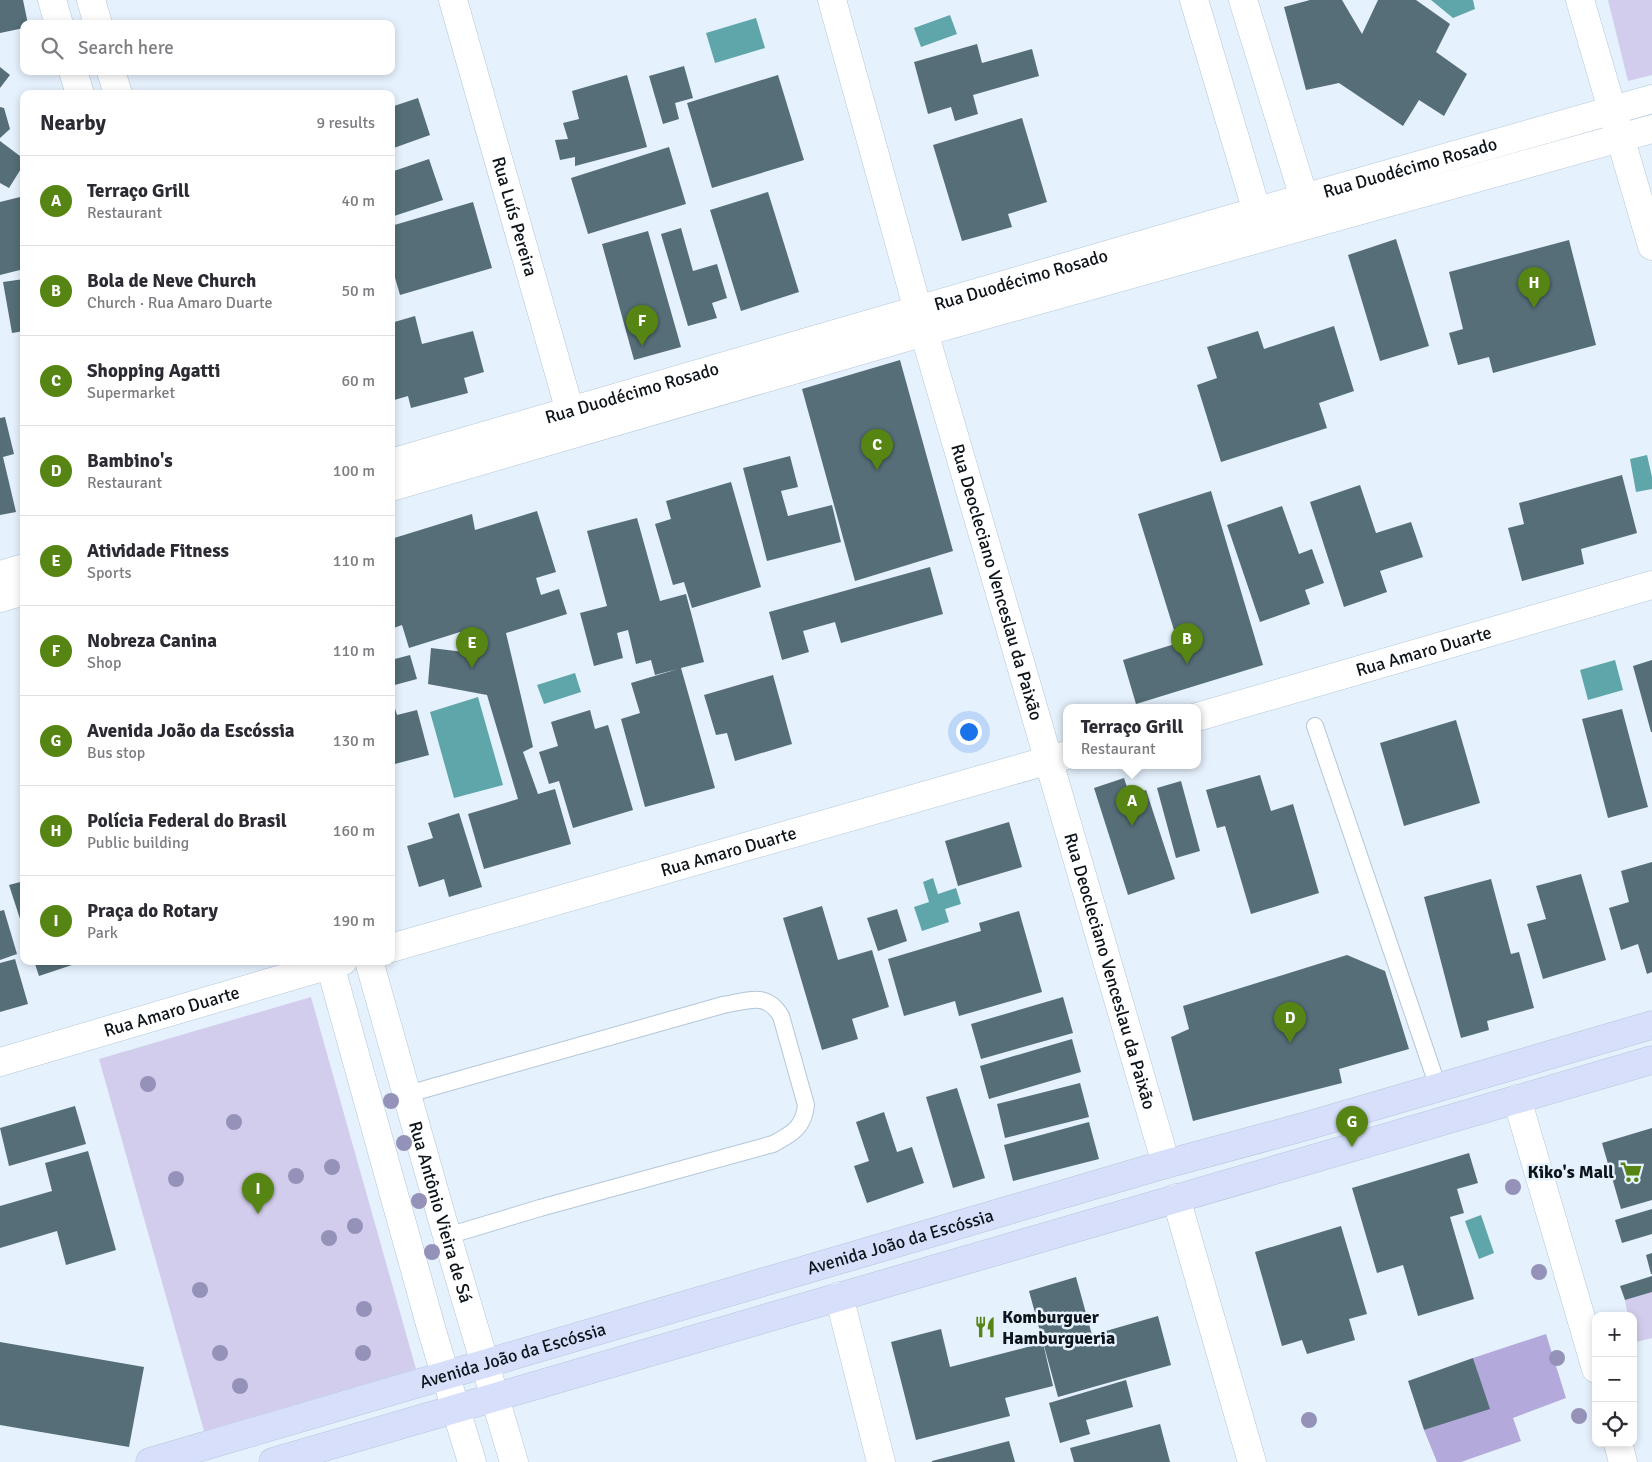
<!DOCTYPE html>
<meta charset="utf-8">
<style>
:root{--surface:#fff;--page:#f2f2f3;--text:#2b2b33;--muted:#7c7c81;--line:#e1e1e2;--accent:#578513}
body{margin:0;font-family:Signika,sans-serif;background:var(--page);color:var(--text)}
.controls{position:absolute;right:15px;bottom:15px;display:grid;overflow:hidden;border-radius:10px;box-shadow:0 2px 8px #0003}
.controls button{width:45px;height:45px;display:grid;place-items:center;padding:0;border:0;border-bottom:1px solid var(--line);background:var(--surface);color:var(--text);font:25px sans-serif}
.you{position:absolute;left:968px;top:731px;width:18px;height:18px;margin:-12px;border:4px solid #fff;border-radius:50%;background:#1a73e8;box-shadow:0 0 0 8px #1a73e833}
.badge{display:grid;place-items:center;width:32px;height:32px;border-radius:50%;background:var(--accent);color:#fff;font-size:16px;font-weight:700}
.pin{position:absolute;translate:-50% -41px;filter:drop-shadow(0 1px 2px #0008)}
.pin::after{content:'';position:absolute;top:26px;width:18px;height:15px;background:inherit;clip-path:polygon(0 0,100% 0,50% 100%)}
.popup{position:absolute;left:1063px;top:704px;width:138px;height:65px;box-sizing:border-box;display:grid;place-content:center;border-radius:10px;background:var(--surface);filter:drop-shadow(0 1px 4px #0005);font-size:16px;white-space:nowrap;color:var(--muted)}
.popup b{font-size:19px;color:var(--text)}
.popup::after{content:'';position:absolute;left:50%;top:100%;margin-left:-10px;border:10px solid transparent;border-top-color:var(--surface)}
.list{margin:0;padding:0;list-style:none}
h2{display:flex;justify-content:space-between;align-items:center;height:65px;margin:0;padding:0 20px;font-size:21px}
h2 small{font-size:16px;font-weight:400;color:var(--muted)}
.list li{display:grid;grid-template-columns:32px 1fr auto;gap:15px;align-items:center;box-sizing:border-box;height:90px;padding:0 20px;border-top:1px solid var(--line)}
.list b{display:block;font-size:19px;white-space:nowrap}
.list p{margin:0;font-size:16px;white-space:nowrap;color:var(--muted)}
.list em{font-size:16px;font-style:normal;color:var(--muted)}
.icon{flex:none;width:28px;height:28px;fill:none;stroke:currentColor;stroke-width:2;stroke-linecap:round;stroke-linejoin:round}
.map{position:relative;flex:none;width:1652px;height:1462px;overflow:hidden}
.search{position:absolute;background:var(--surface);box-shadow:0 2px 8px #0003;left:20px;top:20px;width:375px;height:55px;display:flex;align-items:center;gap:12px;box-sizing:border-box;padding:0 18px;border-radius:10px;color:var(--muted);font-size:19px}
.panel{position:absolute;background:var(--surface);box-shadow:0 2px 8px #0003;left:20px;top:90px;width:375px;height:875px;border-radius:10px}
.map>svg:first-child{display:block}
.green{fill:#d3cded}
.forest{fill:#b3a9db}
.water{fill:#5fa6aa}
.building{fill:#556e78}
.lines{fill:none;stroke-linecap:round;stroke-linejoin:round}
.lane-casing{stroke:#b3c6d8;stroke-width:18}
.street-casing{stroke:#b3c6d8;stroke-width:29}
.secondary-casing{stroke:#b3c6d8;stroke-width:29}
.lane{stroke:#fff;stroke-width:16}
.street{stroke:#fff;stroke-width:28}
.secondary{stroke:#d7dffb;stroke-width:28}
.tree{fill:#9592b9}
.labels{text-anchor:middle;stroke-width:5;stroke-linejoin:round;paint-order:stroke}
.street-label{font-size:18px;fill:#0d141a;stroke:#e5f1fd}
.poi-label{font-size:18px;font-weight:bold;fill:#0d141a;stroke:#e5f1fd;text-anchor:end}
</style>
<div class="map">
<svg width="1652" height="1462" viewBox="0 0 1652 1462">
<rect width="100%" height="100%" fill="#e5f1fd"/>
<path class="green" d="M1608 0H1652V75L1628 81Z
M311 997 416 1369 204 1431 99 1059Z
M1652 1292V1338L1633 1343V1316H1628L1625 1300Z"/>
<path class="forest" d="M1546 1334 1566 1398 1513 1418 1521 1441 1461 1462H1437L1424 1430 1489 1409 1473 1358Z"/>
<path class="water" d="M1431 0H1473L1475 9 1453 18Z
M950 15 957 34 921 47 914 28Z
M756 18 765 48 715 63 706 33Z
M1647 455 1652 477V489L1636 492 1630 459Z
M1615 660 1623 690 1588 700 1580 670Z
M575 673 581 692 544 704 537 685Z
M478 697 503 785 454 798 430 712Z
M933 878 938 894 956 888 961 904 945 909 949 922 922 931 914 907 929 902 923 882Z
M1481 1215 1494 1253 1479 1259 1465 1221Z"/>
<path class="building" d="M0 0H23L28 24H24V28L0 33Z
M1310 0H1342L1362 34 1378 0H1416L1450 24 1436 52 1467 74 1444 116 1419 100 1403 126 1339 83 1306 90 1284 7Z
M977 44 982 63 1032 49 1039 76 973 95 978 114 955 121 951 107 928 114 914 62Z
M684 66 693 98 675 103 679 119 663 124 649 76Z
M0 67 10 75 0 88Z
M627 75 647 147 575 166V157L560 160 555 140 568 139 563 123 579 119 572 91Z
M778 75 804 160 712 188 687 103Z
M418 98 430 135 391 149V107Z
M0 107 4 108 10 129 0 138Z
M1022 118 1047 202 1008 214 1012 227 962 241 933 145Z
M0 141 24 159V164L9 188 0 183Z
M669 147 686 204 588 234 571 178Z
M429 159 443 200 391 217V172Z
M768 192 799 292 741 311 710 210Z
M24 196V269L0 275V202Z
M473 202 492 268 400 295 391 264V226Z
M681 228 693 271 717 264 727 298 712 303 717 318 688 326 661 234Z
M648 231 681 347 634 360 602 244Z
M1396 239 1429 346 1380 361 1348 255Z
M1569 240 1596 345 1493 373 1489 357 1458 365 1449 333 1463 329 1449 272Z
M24 279V331L12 333 3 282Z
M415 316 422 344 473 331 484 372 464 378 468 393 411 408 408 396 391 401V323Z
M1334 326 1354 391 1319 403 1327 428 1221 462 1197 385 1217 378 1207 347 1258 331 1264 349Z
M900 360 953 551 855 581 802 389Z
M5 417 14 454 3 457 16 512 0 515V418Z
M790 456 798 487 781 491 788 516 832 505 841 542 767 561 743 468Z
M1622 475 1637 533 1581 549 1584 564 1522 581 1508 528 1524 524 1519 503Z
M731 482 761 587 692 608 684 582 673 585 655 524 671 519 666 501Z
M1360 485 1376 533 1411 522 1423 557 1380 571 1387 592 1344 607 1310 502Z
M1211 491 1263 665 1136 704 1123 660 1178 643 1138 514Z
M1282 506 1299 554 1312 549 1324 583 1305 590 1310 604 1260 622 1227 525Z
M537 511 556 572 536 578 541 595 559 589 567 614 506 633 533 747 523 752 538 794 555 789 571 844 484 869 468 814 518 799 487 695 428 684 431 648 464 652 460 632 409 648 402 625 391 629V539L472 514 475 530Z
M637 518 660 601 686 594 704 662 681 668 715 788 645 807 621 719 640 713 631 683 678 669 655 675 651 660 636 664 628 630 617 633 623 658 594 666 580 613 607 606 587 531Z
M930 567 943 614 841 643 835 622 803 631 809 652 782 660 769 612Z
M410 655 417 679 391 686V660Z
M1652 660V732H1651L1633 666Z
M773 675 792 744 735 761 727 733 716 735 704 695Z
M392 699 397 715 417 710 429 755 391 765Z
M1622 709 1648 807 1608 818 1582 719Z
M590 710 595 729 608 725 633 810 573 828 559 781 549 784 539 752 558 746 551 722Z
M1456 720 1480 803 1404 826 1380 743Z
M1260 775 1271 811 1293 804 1319 893 1251 914 1225 826 1217 828 1206 790Z
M1124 778 1130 796 1146 790 1175 879 1128 895 1094 788Z
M1181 781 1200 851 1176 858 1157 788Z
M459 813 482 887 449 897 444 879 419 887 407 846 433 838 428 823Z
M1009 822 1022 867 958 886 945 841Z
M1652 862V972L1647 974 1638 944 1621 950 1609 908 1629 902 1621 871Z
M1581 874 1606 960 1543 979 1527 924 1546 919 1536 886Z
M1491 879 1511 954 1519 952 1534 1008 1487 1021 1489 1030 1461 1038 1424 897Z
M24 881V928H23L9 885Z
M822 906 838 960 872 950 889 1007 852 1019 858 1039 822 1050 783 918Z
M897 909 907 941 878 951 867 918Z
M4 910 17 954 0 960V911Z
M1019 911 1042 992 959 1016 955 1001 904 1016 888 959 981 931 979 923Z
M1347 955 1385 971 1409 1049 1339 1069 1342 1083 1193 1121 1171 1037 1189 1029 1183 1006Z
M15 959 28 1004 0 1012V963Z
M34 961H81V962L39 976Z
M1063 997 1073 1033 981 1059 971 1024Z
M1072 1039 1081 1072 989 1099 980 1066Z
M1080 1083 1089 1117 1005 1138 997 1104Z
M957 1088 985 1178 953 1188 926 1097Z
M75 1106 86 1144 9 1166 0 1128Z
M884 1112 897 1152 912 1147 924 1183 867 1203 854 1166 869 1161 856 1122Z
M1089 1122 1099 1159 1013 1181 1004 1145Z
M1652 1128V1200L1621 1209 1602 1143Z
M88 1151 116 1250 66 1265 57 1231 0 1248V1206L52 1191 45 1163Z
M1469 1153 1478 1183 1457 1189 1464 1213 1450 1217 1474 1299 1418 1316 1403 1265 1377 1273 1352 1188Z
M1652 1209V1234L1622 1243 1615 1220Z
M1341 1226 1367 1314 1349 1319 1355 1340 1307 1354 1302 1340 1282 1346 1255 1252Z
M1652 1253V1274H1651L1646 1255Z
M1652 1276V1292L1625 1300 1620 1286Z
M1076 1277 1092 1335 1158 1316 1171 1365 1058 1397 1029 1291Z
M941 1329 950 1367 1043 1343 1053 1386 1005 1398 1010 1416 916 1440 891 1342Z
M0 1342 144 1367 129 1447 0 1425Z
M1473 1358 1490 1409 1424 1430 1408 1381Z
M1126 1380 1133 1407 1086 1420 1090 1434 1060 1443 1049 1403Z
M1160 1424 1170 1462H1074L1070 1448Z
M1009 1441 1015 1462H932V1461Z"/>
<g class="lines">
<g class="lane-casing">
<path id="lane" d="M1315 726 1438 1087
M408 1094 723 1005C748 1001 766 991 781 1016L806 1105C804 1127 792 1134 773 1144L540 1208 447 1236"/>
</g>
<g class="street-casing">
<g id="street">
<path d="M52 0 59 24"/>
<path d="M91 0 98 24"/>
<path id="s1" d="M453 0 575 429"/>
<path id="s2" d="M832 0 924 332 1166 1164"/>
<path d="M1194 0 1262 229"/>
<path d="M1243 0 1309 214"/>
<path d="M1580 0 1652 246"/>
<path d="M73 71 80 94"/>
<path d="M111 71 118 94"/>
<path id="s3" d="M391 463 1258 211 1652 99"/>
<path d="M391 487 924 332 1652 129"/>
<path d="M0 575 24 568"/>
<path d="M0 598 24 591"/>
<path id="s4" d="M1197 717 1652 585"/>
<path id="s5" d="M391 948 1067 755"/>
<path d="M329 961 432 1331 472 1462"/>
<path id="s6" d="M369 961 447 1236 514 1462"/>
<path id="s7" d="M0 1062 343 961"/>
<path d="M1517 1099 1596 1369"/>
<path d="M1176 1198 1252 1462"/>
<path d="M839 1296 881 1462"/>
<path d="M1618 1443 1623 1462"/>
</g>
</g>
<g class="secondary-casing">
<g id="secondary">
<path id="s8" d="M150 1462 1166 1164 1303 1127 1652 1025"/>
<path d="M273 1462 1652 1060"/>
</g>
</g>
<use href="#lane" class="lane"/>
<use href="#street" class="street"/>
<use href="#secondary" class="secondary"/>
</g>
<g class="tree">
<circle cx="148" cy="1084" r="8"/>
<circle cx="391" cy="1101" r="8"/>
<circle cx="234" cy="1122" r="8"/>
<circle cx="404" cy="1143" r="8"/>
<circle cx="332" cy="1167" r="8"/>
<circle cx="296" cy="1176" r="8"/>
<circle cx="176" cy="1179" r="8"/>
<circle cx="1513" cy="1187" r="8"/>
<circle cx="419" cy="1201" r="8"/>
<circle cx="355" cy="1226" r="8"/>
<circle cx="329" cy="1238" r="8"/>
<circle cx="432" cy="1252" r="8"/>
<circle cx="1539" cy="1272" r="8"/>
<circle cx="200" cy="1290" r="8"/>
<circle cx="364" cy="1309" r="8"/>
<circle cx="220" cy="1353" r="8"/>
<circle cx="363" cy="1353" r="8"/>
<circle cx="1557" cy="1358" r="8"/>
<circle cx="240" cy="1386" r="8"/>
<circle cx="1579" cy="1416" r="8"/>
<circle cx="1309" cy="1420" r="8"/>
</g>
<defs>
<g id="supermarket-bare" transform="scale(1.725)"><path d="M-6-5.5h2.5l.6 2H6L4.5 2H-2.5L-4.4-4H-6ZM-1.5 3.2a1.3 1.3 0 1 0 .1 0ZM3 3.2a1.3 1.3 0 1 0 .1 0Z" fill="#578513" stroke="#e5f1fd" stroke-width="2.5" paint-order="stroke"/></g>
<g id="restaurant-bare" transform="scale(1.725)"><path d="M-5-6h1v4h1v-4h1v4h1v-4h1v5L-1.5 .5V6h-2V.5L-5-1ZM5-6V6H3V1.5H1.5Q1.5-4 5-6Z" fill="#578513" stroke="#e5f1fd" stroke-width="2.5" paint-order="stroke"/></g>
</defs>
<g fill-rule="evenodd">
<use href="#supermarket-bare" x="1631" y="1172"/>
<use href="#restaurant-bare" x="985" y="1327"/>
</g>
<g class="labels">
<g class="street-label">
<text dy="6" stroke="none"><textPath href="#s3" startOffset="1061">Rua Duodécimo Rosado</textPath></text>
<text dy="6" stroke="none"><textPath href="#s1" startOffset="225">Rua Luís Pereira</textPath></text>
<text dy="6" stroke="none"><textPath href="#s3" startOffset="656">Rua Duodécimo Rosado</textPath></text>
<text dy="6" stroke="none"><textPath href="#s3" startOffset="251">Rua Duodécimo Rosado</textPath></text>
<text dy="6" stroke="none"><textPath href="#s2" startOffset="605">Rua Deocleciano Venceslau da Paixão</textPath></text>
<text dy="6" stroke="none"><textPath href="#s4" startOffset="236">Rua Amaro Duarte</textPath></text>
<text dy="6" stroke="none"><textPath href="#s5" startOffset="351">Rua Amaro Duarte</textPath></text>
<text dy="6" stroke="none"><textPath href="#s2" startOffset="1010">Rua Deocleciano Venceslau da Paixão</textPath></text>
<text dy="6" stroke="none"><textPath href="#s7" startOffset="179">Rua Amaro Duarte</textPath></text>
<text dy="6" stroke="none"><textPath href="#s6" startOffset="261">Rua Antônio Vieira de Sá</textPath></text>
<text dy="6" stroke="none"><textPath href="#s8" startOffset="782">Avenida João da Escóssia</textPath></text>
<text dy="6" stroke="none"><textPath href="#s8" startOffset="378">Avenida João da Escóssia</textPath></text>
</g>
<g class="poi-label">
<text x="1614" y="1178">Kiko's Mall</text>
<text x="1002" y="1323" text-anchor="start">Komburguer<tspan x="1002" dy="21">Hamburgueria</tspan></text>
</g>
</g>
</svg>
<div class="controls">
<button>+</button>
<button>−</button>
<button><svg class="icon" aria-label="locate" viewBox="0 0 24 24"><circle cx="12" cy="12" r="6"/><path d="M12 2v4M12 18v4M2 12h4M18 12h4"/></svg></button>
</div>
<div class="you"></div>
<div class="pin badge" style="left:1132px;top:826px">A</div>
<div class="popup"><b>Terraço Grill</b>Restaurant</div>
<div class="pin badge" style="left:1187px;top:664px">B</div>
<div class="pin badge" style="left:877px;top:470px">C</div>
<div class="pin badge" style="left:1290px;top:1043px">D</div>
<div class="pin badge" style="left:472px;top:668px">E</div>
<div class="pin badge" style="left:642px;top:346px">F</div>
<div class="pin badge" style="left:1352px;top:1147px">G</div>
<div class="pin badge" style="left:1534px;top:308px">H</div>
<div class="pin badge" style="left:258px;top:1214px">I</div>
<div class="search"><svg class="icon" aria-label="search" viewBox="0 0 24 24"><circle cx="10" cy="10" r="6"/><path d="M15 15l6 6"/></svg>Search here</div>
<section class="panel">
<h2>Nearby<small>9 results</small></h2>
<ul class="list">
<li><span class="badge">A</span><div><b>Terraço Grill</b><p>Restaurant</p></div><em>40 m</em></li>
<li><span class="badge">B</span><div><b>Bola de Neve Church</b><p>Church · Rua Amaro Duarte</p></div><em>50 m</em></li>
<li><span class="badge">C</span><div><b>Shopping Agatti</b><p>Supermarket</p></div><em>60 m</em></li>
<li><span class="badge">D</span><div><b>Bambino's</b><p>Restaurant</p></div><em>100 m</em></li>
<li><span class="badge">E</span><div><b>Atividade Fitness</b><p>Sports</p></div><em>110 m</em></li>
<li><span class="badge">F</span><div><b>Nobreza Canina</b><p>Shop</p></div><em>110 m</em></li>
<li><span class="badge">G</span><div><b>Avenida João da Escóssia</b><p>Bus stop</p></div><em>130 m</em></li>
<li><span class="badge">H</span><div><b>Polícia Federal do Brasil</b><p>Public building</p></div><em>160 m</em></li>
<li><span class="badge">I</span><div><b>Praça do Rotary</b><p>Park</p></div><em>190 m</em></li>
</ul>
</section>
</div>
